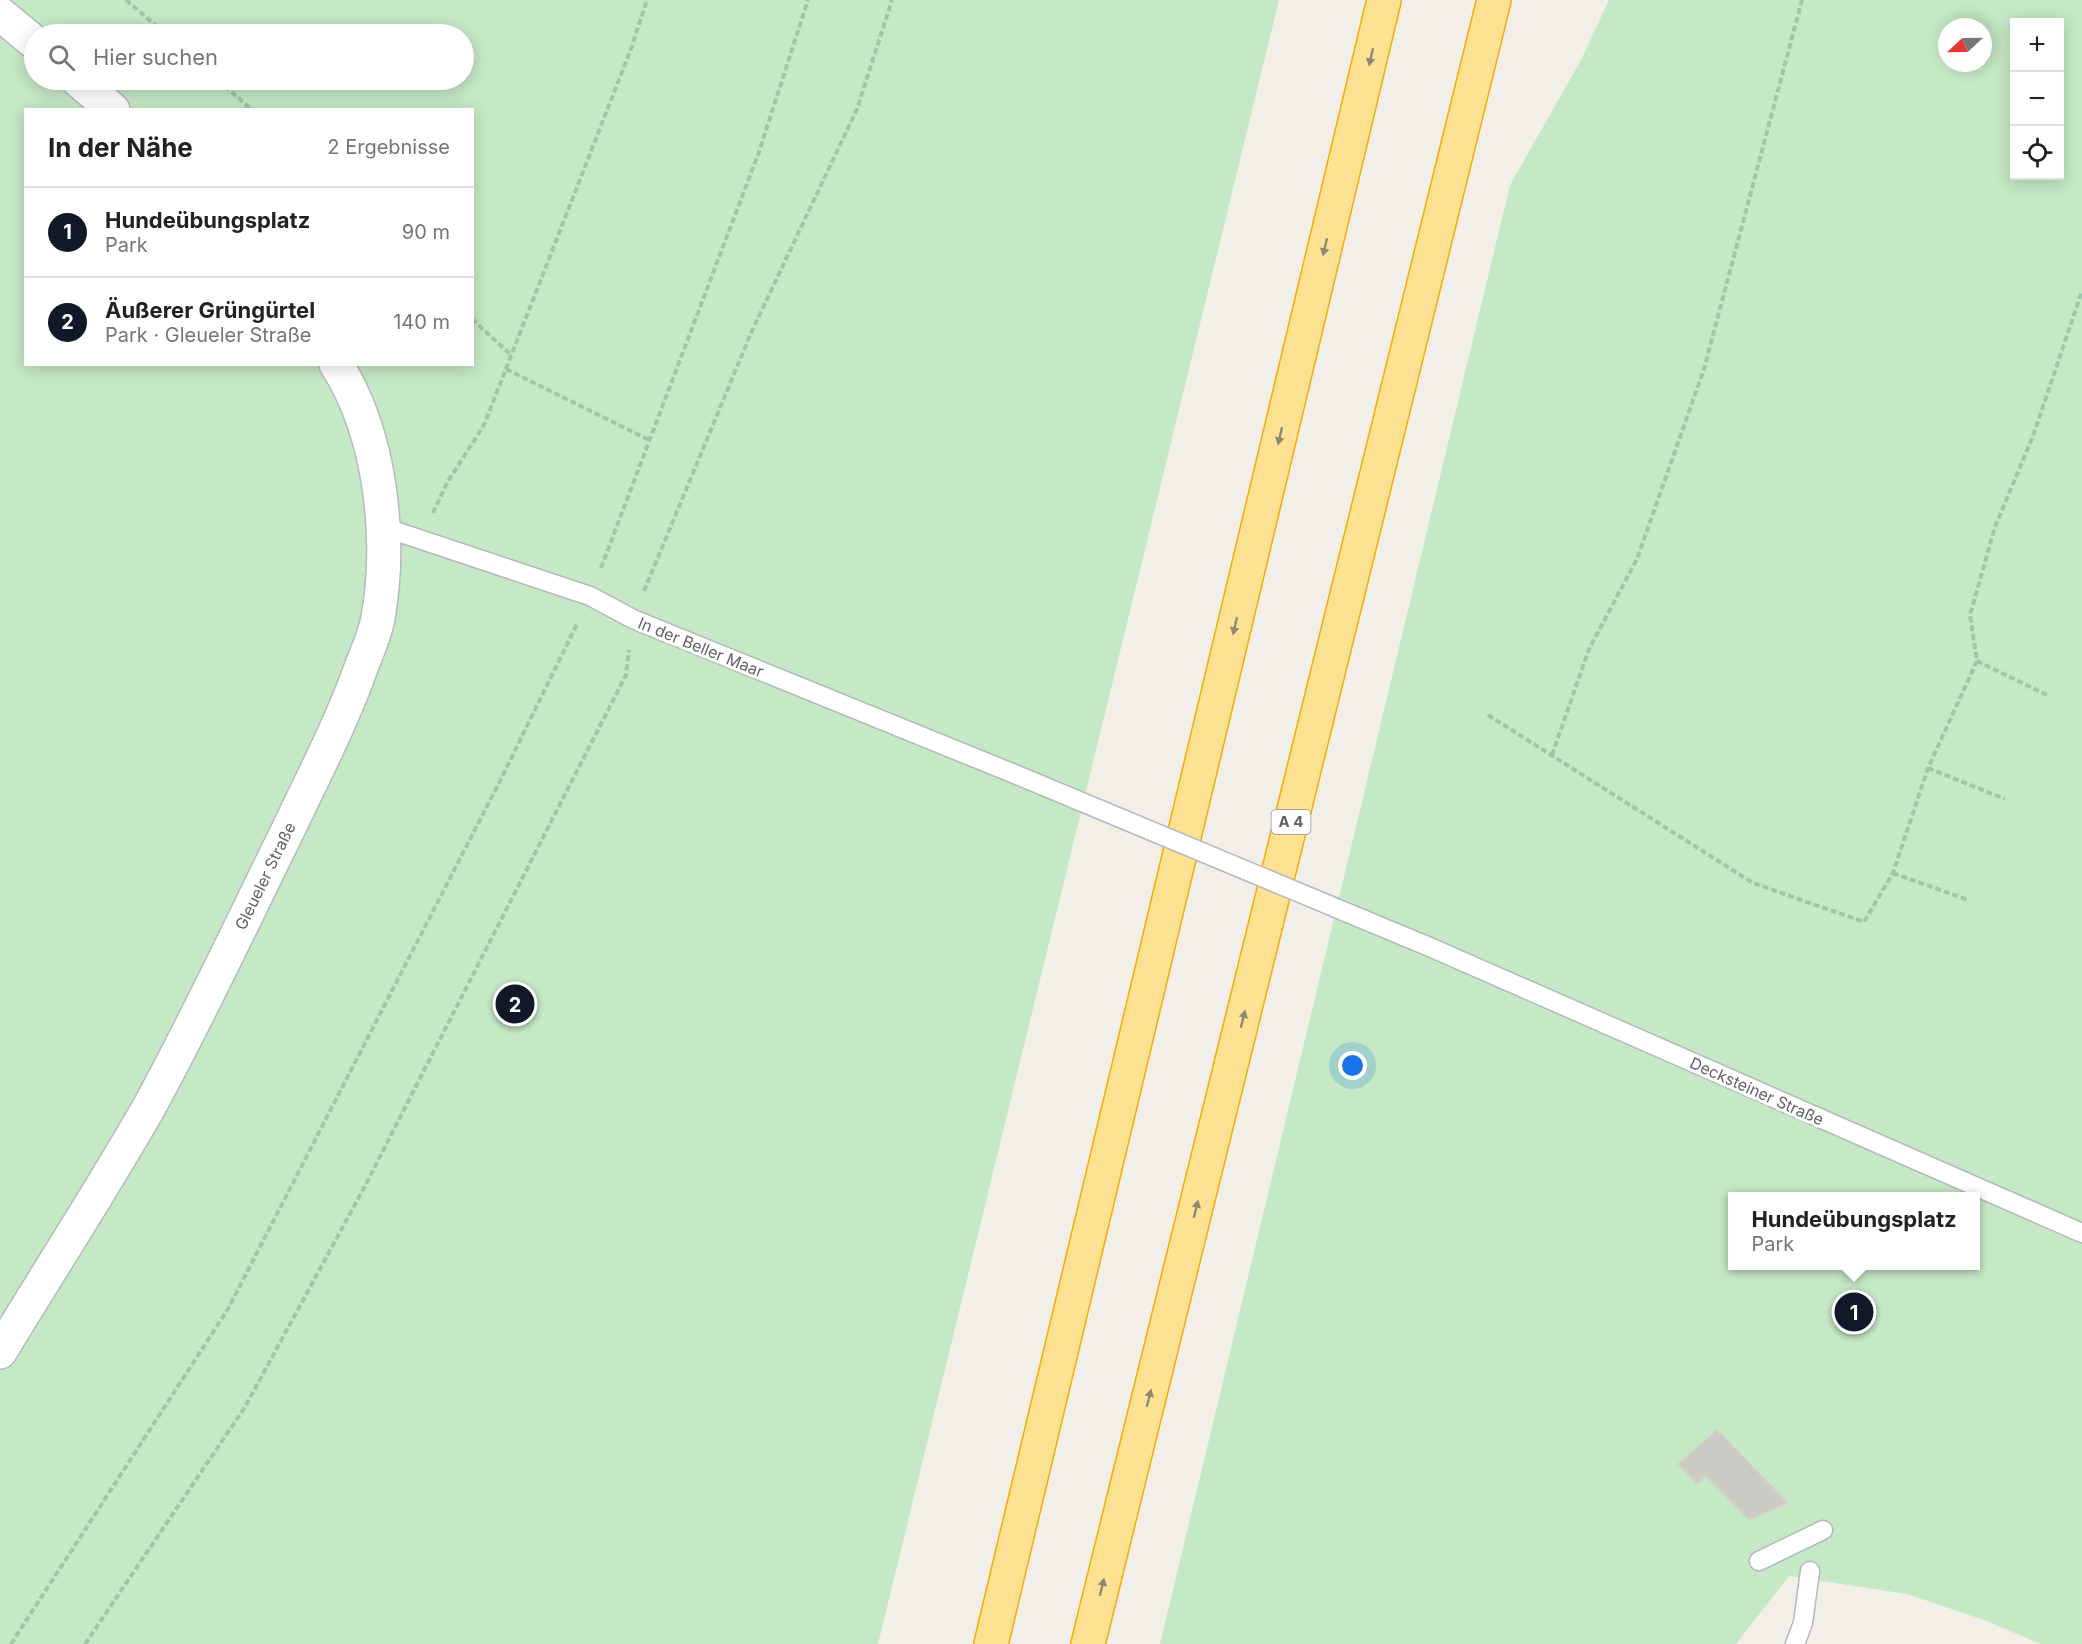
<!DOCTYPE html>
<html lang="de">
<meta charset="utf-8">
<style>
:root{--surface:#fff;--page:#f6f6f6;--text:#222;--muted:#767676;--line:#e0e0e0;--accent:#111827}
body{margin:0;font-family:Inter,sans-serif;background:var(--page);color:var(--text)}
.controls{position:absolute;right:18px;top:18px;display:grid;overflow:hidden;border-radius:0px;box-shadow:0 3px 15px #0003}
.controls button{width:54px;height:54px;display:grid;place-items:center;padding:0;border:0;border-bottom:2px solid var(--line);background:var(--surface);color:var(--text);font:30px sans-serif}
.compass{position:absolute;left:1938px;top:18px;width:54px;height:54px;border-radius:50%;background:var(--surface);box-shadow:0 3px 15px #0003;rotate:248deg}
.you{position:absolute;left:1353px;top:1066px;width:21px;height:21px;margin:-15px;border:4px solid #fff;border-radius:50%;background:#1a73e8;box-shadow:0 0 0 9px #1a73e833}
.badge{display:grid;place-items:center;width:39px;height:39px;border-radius:50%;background:var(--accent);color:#fff;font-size:20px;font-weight:700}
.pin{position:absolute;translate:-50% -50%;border:3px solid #fff;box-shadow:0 2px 6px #0006}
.popup{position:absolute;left:1728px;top:1192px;width:252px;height:78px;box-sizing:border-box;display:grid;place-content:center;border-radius:0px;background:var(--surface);filter:drop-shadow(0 2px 4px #0005);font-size:20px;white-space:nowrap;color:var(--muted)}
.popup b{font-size:22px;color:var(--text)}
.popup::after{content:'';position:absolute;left:50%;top:100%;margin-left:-12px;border:12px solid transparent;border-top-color:var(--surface)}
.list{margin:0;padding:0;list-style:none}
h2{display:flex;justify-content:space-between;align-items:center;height:78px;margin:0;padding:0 24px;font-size:26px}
h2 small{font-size:20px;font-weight:400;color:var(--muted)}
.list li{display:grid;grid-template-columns:39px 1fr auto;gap:18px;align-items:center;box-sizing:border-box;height:90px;padding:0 24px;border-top:2px solid var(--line)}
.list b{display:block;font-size:22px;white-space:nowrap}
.list p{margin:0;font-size:20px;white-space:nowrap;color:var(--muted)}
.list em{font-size:20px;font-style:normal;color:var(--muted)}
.icon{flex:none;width:33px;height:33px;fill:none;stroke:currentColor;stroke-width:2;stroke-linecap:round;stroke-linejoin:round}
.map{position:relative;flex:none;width:2082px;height:1644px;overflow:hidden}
.search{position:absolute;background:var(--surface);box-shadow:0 3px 15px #0003;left:24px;top:24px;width:450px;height:66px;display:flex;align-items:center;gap:15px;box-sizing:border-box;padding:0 21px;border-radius:33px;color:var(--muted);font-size:22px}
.panel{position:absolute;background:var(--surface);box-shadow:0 3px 15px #0003;left:24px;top:108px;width:450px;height:258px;border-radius:0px}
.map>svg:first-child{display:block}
.green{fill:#c5e8c5;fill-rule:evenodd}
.building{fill:#cccac5;stroke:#d6d1c6;stroke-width:1.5}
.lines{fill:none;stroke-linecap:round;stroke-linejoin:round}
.lane-casing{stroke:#b5b8bc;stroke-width:21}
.secondary-casing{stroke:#b6babf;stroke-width:36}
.highway-casing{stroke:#f9ab00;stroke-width:36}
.path{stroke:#9cc7a9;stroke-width:4;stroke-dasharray:6 3;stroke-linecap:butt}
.lane{stroke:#fff;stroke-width:18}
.secondary{stroke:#fff;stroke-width:33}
.highway{stroke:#fde293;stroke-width:33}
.lane-bridge-casing{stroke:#b5b8bc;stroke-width:21;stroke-linecap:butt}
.lane-bridge{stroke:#fff;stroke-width:18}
.oneway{fill:#8e8975}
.labels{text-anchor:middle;stroke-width:6;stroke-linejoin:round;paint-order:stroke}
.shield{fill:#fff;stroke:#8f9295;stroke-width:1.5}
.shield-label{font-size:15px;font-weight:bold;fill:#5f6368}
.street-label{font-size:16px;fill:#5f6368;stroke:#fff}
</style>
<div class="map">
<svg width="2082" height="1644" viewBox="0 0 2082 1644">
<rect width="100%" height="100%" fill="#f1efe8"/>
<path class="green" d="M0 0H1279L878 1644H0ZM34 34H464V80H34ZM26 110H472V364H26Z
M1609 0H2082V1644H2041L1984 1620 1907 1594 1789 1576 1736 1644H1160L1510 185 1580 62ZM2014 22H2060V176H2014ZM1947 27H1983V63H1947ZM1732 1196H1976V1266H1732Z"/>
<path class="building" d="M1717 1430 1788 1503 1749 1520 1706 1476 1697 1484 1678 1464Z"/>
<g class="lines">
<g class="lane-casing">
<path id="lane" d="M383 527 590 596 633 619 1017 775
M1432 948 2082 1233
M1759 1561 1823 1530
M1795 1644 1803 1623 1810 1571"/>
</g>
<g class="secondary-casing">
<path id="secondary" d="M0 14 34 42
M78 80 113 110
M0 1352C49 1271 101 1191 148 1109 198 1018 242 923 288 830 314 775 342 722 362 665 368 650 375 634 378 618 392 538 381 434 336 364"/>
</g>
<g class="highway-casing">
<path id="highway" d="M991 1644 1384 0
M1088 1644 1494 0"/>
</g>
<path class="path" d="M126 0 166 34
M218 80 252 110
M472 319 511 355
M506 369 649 440
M433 513 447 483 484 425 631 49 647 0
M601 568 759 152 808 0
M644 591 751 333 857 109 892 0
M2047 695 1977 661 1970 615 1995 527 2033 436 2082 291
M1488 715 1753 883 1864 922 1893 873 1928 768 1977 661
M1552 755 1589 649 1637 559 1704 369 1802 0
M1928 768 2005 799
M1893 873 1968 900
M11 1644 228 1309 499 783 578 622
M85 1644 245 1407 365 1186 626 675 629 650"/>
<use href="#lane" class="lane"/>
<use href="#secondary" class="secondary"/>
<use href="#highway" class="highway"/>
<g class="lane-bridge-casing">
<path id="lane-bridge" d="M1017 775 1432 948"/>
</g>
<use href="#lane-bridge" class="lane-bridge"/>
</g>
<defs><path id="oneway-solid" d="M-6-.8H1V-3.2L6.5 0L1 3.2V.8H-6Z" transform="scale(1.5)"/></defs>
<g class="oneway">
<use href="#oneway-solid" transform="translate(1371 57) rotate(103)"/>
<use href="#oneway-solid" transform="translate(1325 247) rotate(103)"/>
<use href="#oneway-solid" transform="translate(1280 436) rotate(103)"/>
<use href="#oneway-solid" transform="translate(1235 626) rotate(103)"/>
<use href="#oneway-solid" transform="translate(1243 1019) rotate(-76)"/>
<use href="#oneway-solid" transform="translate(1196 1209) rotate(-76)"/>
<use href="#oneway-solid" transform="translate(1149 1398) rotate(-76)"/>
<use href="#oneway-solid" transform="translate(1102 1587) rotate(-76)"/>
</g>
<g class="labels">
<rect class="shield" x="1271.5" y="810" width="39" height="24" rx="4.5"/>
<g class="shield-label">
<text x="1291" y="827">A 4</text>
</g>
<g class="street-label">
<text transform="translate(701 647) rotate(22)" y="6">In der Beller Maar</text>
<text transform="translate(265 876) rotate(-64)" y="6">Gleueler Straße</text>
<text transform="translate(1757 1091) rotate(24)" y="6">Decksteiner Straße</text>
</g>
</g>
</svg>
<div class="controls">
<button>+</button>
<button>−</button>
<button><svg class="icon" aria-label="locate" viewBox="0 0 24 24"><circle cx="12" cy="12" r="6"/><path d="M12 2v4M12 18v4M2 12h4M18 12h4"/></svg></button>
</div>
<svg class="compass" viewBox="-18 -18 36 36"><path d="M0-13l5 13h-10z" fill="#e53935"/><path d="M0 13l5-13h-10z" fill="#767676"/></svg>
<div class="you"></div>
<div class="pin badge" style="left:1854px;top:1312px">1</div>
<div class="popup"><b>Hundeübungsplatz</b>Park</div>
<div class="pin badge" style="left:515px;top:1004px">2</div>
<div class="search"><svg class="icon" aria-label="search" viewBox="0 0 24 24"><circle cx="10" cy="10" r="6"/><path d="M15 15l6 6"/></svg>Hier suchen</div>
<section class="panel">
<h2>In der Nähe<small>2 Ergebnisse</small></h2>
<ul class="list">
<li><span class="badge">1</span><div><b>Hundeübungsplatz</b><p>Park</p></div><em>90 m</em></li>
<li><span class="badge">2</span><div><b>Äußerer Grüngürtel</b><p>Park · Gleueler Straße</p></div><em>140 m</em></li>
</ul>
</section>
</div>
